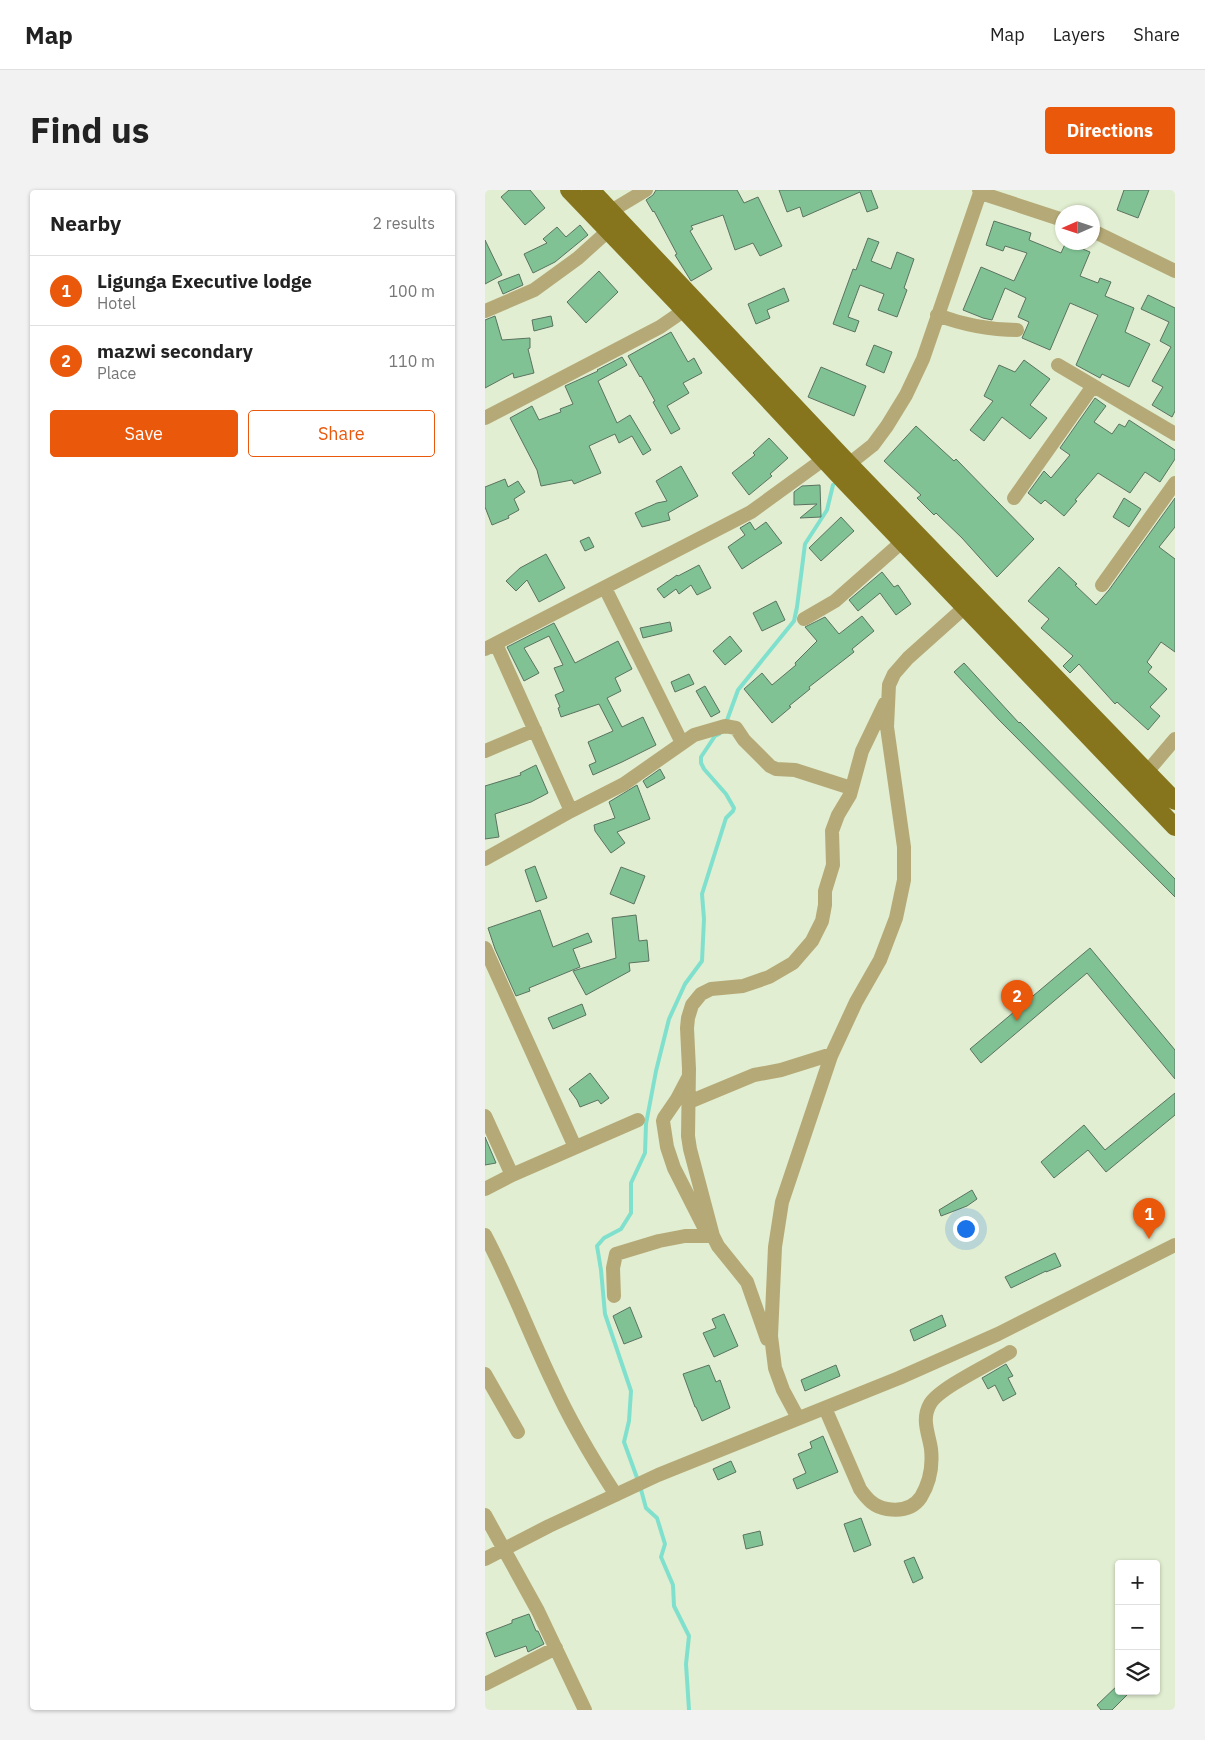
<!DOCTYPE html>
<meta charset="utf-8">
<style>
:root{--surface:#fff;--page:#f2f2f2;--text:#222;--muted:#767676;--line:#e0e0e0;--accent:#ea580c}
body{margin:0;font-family:"IBM Plex Sans",sans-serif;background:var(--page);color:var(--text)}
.controls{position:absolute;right:15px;bottom:15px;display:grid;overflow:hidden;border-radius:5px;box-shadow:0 1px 4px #0004}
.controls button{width:45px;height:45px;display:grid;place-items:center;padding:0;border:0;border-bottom:1px solid var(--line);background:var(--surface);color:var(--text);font:25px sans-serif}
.compass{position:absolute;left:570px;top:15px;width:45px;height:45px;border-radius:50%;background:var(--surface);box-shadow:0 1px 4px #0004;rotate:267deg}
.you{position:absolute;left:480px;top:1038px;width:18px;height:18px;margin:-12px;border:4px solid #fff;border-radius:50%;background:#1a73e8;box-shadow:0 0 0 8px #1a73e833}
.badge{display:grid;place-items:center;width:32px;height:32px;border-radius:50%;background:var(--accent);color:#fff;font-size:16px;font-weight:700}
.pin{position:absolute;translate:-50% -41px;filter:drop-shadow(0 1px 2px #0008)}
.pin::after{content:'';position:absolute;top:26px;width:18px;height:15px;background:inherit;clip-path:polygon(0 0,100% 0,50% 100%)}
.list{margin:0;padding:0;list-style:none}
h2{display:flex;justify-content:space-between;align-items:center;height:65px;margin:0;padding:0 20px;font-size:21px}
h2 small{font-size:16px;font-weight:400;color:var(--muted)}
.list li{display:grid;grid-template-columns:32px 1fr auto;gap:15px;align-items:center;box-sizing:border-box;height:70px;padding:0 20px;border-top:1px solid var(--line)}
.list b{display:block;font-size:19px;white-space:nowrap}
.list p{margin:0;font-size:16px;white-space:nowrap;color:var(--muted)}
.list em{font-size:16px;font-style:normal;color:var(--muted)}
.actions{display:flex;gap:10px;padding:15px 20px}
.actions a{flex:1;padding:11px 0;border:1px solid var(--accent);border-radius:5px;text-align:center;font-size:18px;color:var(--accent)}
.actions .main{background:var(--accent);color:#fff}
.icon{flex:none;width:28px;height:28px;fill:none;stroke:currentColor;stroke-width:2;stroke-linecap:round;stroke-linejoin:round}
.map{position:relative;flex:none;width:690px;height:1520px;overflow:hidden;border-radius:5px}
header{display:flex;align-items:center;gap:30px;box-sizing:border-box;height:70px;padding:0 25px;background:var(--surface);border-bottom:1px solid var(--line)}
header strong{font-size:24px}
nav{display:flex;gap:28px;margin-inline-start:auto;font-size:18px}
.intro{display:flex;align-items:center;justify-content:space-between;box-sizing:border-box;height:120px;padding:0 30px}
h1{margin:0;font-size:35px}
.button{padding:12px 22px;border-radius:5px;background:var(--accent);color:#fff;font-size:18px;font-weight:700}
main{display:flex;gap:30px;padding:0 30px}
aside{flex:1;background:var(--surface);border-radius:5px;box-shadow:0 1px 4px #0004}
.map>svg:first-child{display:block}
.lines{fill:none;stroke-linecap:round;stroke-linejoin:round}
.stream{stroke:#80e0ce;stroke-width:4}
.building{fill:#80c294;stroke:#5a7361}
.minor{stroke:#b5aa77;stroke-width:14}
.major{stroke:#86751d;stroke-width:18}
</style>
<header>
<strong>Map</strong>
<nav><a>Map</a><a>Layers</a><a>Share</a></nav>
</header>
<div class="intro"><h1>Find us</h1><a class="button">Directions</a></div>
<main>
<aside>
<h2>Nearby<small>2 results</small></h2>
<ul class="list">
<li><span class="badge">1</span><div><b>Ligunga Executive lodge</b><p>Hotel</p></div><em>100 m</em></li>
<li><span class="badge">2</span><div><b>mazwi secondary</b><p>Place</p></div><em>110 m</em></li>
</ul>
<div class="actions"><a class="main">Save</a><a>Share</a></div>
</aside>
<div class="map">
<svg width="690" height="1520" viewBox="0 0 690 1520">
<rect width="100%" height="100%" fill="#e2eed1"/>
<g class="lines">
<path class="stream" d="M241 533 253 500 309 431 312 417 320 354 342 320 348 295
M204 1520 201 1474 204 1446 189 1416 188 1395 176 1367 180 1354 172 1328 161 1318 155 1296 139 1252 144 1231 146 1201 120 1124 116 1080 112 1056 119 1048 136 1039 146 1023V993L160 963 161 934 171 881 184 829 200 794 217 771 219 729 217 704 241 628 248 621 249 618 241 604 219 579 216 573V567L230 546 234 544"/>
</g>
<path class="building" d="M24 0H45L60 18 40 35 16 7Z
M252 0 259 13 273 7 297 56 275 66 268 53 250 60 238 25 206 36 208 39 205 41 227 79 206 91 190 65 192 64 169 21 168 22 161 10 168 5 171 0Z
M294 0H386L393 18 382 22 375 2 318 27 315 17 302 22Z
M639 0H664L653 28 632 20Z
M509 31 546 43 544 50 576 63 581 52 605 62 595 86 613 93 615 88 626 92 620 106 649 118 640 142 665 154 644 197 617 184 615 188 591 175 613 125 585 113 565 160 537 148 544 132 533 127 541 108 520 98 507 130 498 128 478 120 496 77 529 91 542 63 520 56 518 61 501 55Z
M95 35 103 45 70 72 48 83 39 64 62 53 58 49 72 37 81 47Z
M383 48 394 52 386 71 406 79 412 62 429 69 419 98 422 100 412 127 393 120 399 104 375 95 363 127 374 131 370 142 348 134 368 79 371 80Z
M0 50 17 85 0 94Z
M114 81 133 102 101 133 82 112Z
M34 84 38 95 18 104 13 92Z
M299 98 304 111 282 120 285 128 271 134 263 114Z
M663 105 690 118V221L687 227 667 215 678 197 667 191 686 157 675 151 684 132 656 119Z
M10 126 17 150 45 148V158L43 159 49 183 29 188 28 183 0 198V130Z
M66 126 68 136 49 141 47 130Z
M186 142 203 172 209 168 217 183 198 193 204 203 182 216 195 239 186 244 168 212 170 211 156 186 155 187 143 166Z
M389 155 407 162 399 183 381 175Z
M137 167 142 175 113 191 132 233 145 225 166 260 158 265 147 246 134 253 130 244 104 256 116 283 89 294 87 290 56 296 52 280 25 228 47 216 54 230 76 222 75 219 88 214 80 196 113 181 112 180Z
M539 170 565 189 545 215 562 228 545 249 517 227 499 251 485 240 508 211 499 206 514 175 530 182Z
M336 177 381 196 369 226 323 207Z
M610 208 621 216 609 232 627 244 634 234 640 237 644 230 690 260V269L675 292 660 282 645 303 613 283 590 310 592 311 579 326 560 310 556 314 543 303 559 281 566 288 585 265 575 258Z
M431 236 469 271 471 269 549 349 512 387 477 348 451 323 449 325 432 308 436 305 399 271Z
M284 248 303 268 285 284 287 286 264 305 247 283 270 265 268 263Z
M196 276 213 306 183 323 185 330 157 337 150 323 172 313 182 311 171 291Z
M20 289 23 297 33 291 40 302 29 309 34 320 23 326 24 328 7 335 0 317V297Z
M335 295 336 327 315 328 332 314 309 315V302L317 296Z
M639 308 656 319 644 337 628 327Z
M690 308V337L674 357 690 369V462L676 452 662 472 667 477 663 482 682 499 665 517 675 526 663 540 632 512 630 514 594 474 585 483 578 476 588 466 556 438 564 429 543 411 574 377 592 394 590 395 611 415 624 400Z
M356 327 369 341 336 371 324 358Z
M265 332 270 340 281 332 297 353 257 379 243 357 260 345 255 338Z
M104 347 109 357 100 361 95 351Z
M61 364 80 398 54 412 42 390 31 401 21 391 35 378Z
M214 375 226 398 212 405 206 395 194 404 191 399 179 408 172 399 192 385 193 386Z
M397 382 409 397 413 395 426 414 411 425 395 403 373 421 364 410Z
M291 411 300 430 277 441 268 423Z
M377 426 389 441 367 459 369 462 324 497 325 499 304 516 306 517 287 533 259 499 277 483 287 495 311 475 310 473 332 451 320 437 340 427 354 444Z
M185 432 187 441 158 448 155 438Z
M69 433 90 473 133 451 147 479 130 488 136 501 122 508 137 537 158 527 171 555 137 572 108 585 104 575 111 572 103 552 128 541 114 514 76 527 73 518 75 517 70 505 79 501 69 478 78 475 64 446 39 458 54 483 39 491 22 457Z
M245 446 257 461 240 475 228 461Z
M479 473 534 533 535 532 690 689V707L515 531 469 482Z
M204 484 209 494 190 502 186 492Z
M220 496 235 522 226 527 211 501Z
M51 575 63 603 46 612 10 624 14 647 0 649V596L36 585 35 583Z
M175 579 180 588 162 598 158 591Z
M152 595 165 629 132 642 140 653 126 663 110 641 109 635 130 628 124 612Z
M50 676 62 708 51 712 40 680Z
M136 677 160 686 149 714 125 704Z
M55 720 68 757 103 743 107 752 88 759 95 777 44 798 45 801 31 806 10 759 3 738Z
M151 725 154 751 162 750 164 771 144 773 145 781 101 805 88 781 131 768 127 728Z
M605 758 690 860V889L602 783 496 873 485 859Z
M97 814 101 825 68 839 63 828Z
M105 883 124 908 116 914 113 910 95 917 92 910 84 899Z
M690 903V925L621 982 603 960 569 988 556 972 599 935 620 960Z
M0 947 11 973 0 975Z
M487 1000 492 1009 482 1016 456 1026 454 1020Z
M664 1019 669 1028 660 1033 656 1023Z
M570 1063 576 1076 561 1082V1081L526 1098 520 1087Z
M145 1117 157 1147 139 1154 128 1126Z
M239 1124 253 1156 229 1167 218 1143 231 1138 227 1129Z
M457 1125 461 1136 429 1151 425 1140Z
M521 1174 528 1186 523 1188 531 1204 518 1211 510 1195 503 1199 497 1188Z
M224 1175 231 1192 235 1190 245 1218 217 1231 211 1217H210L198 1184Z
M351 1175 355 1186 320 1201 316 1190Z
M338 1246 353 1282 312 1299 308 1289 321 1283 313 1264 327 1258 325 1252Z
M246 1271 251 1282 233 1290 228 1279Z
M376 1328 386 1355 369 1362 359 1334Z
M275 1341 278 1355 261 1359 258 1345Z
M429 1367 438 1388 428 1393 419 1371Z
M44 1424 51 1441H53L59 1454 43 1462 41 1456 10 1467 1 1443 27 1433V1430Z
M634 1494V1501H646L627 1520H616L612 1515Z"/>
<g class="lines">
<path class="minor" d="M494 0 496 3 578 30
M126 21 161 0
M608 41 690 81
M0 121 49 100 93 68 123 41
M452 125C479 135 504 140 532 140
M573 175 690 244
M0 228 175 137 207 115
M364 274 388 255 402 236 421 205 438 169 496 0
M529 308 608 196
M617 395 690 293
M120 398 197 553
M319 429 350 411 418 351
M11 454 86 621
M0 459 266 322 339 269
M0 561 50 540
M662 582 690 549
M0 669 86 621 139 594 209 545 240 536 251 538 259 550 285 576 291 579 310 580 366 598
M0 758 90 957
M203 888 192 909 179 928 178 931 182 957 189 978 223 1045
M204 912 269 885 296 880 347 864
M0 926 27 985
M0 999 27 985 153 930
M0 1045C25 1092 44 1143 67 1191 85 1231 107 1268 131 1305
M129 1106 128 1078 131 1064 174 1051 200 1046H228
M282 1149 262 1092 233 1056 228 1046 205 959 203 946 204 879 202 838 203 828 207 815 216 804 226 799 258 796 284 787 308 773 327 751 337 731 340 715V701L348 675 347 641 353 625 365 605 377 561 400 513
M0 1184 33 1242
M340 1218 375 1299C382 1309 389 1317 402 1319 415 1321 428 1319 436 1307 445 1292 448 1277 446 1259 444 1244 436 1230 445 1214 454 1198 507 1173 525 1162
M313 1228 298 1200 290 1178 286 1146 290 1057 297 1012 346 866 371 812 395 770 411 728 419 690V657L402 537 404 495 409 484 423 468 480 417
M0 1325 53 1421 100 1520
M0 1369 64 1336 173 1285 414 1188 513 1144 690 1055
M0 1494 71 1458"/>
<path class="major" d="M84 0 200 121 361 293 690 637
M106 0 364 274 690 611"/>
</g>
</svg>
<div class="controls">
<button>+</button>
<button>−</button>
<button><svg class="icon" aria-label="layers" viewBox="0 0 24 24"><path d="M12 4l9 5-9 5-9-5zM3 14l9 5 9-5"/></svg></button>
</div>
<svg class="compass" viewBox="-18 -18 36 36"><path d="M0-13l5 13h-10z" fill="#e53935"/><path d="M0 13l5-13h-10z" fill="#767676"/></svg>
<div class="you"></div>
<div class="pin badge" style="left:664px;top:1049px">1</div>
<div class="pin badge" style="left:532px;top:831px">2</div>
</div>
</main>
